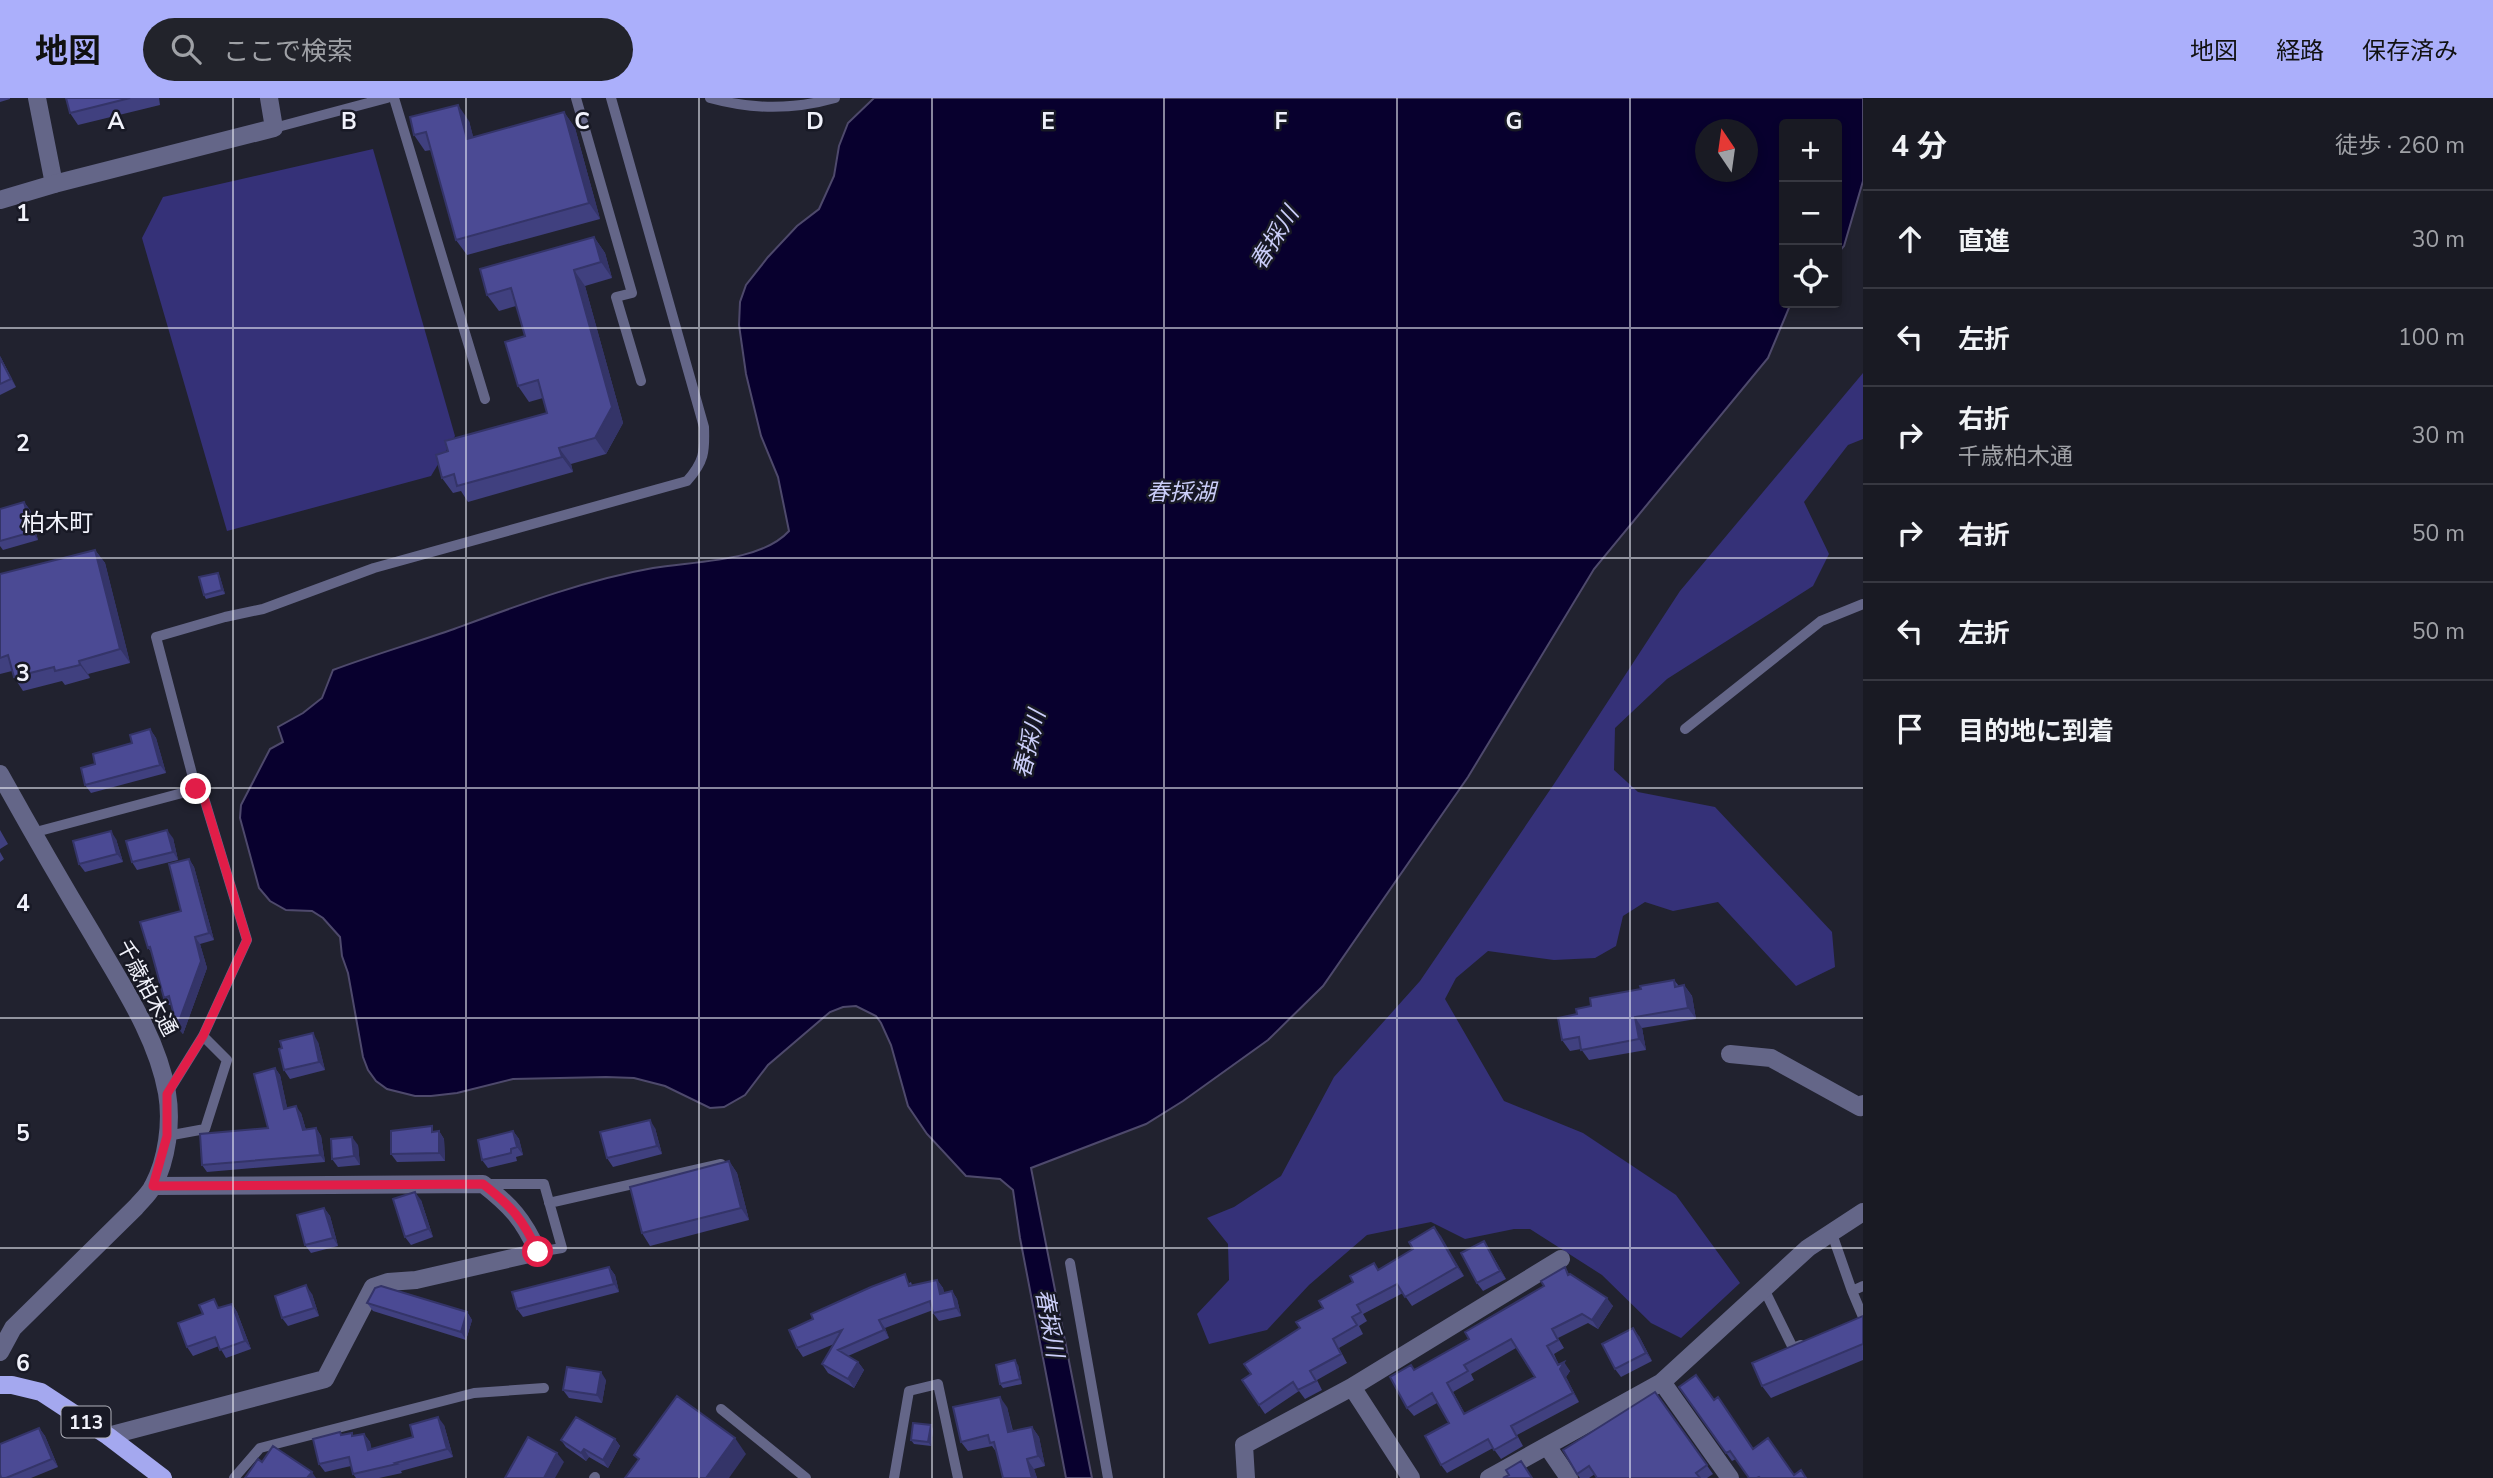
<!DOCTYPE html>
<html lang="ja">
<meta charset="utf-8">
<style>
:root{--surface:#191a23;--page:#22232b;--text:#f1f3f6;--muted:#9fa1a6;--line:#373841;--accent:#abaffb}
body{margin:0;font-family:"Nunito Sans","Noto Sans JP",sans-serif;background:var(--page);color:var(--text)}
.controls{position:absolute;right:21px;top:21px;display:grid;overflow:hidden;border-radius:7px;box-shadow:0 4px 10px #0003}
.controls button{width:63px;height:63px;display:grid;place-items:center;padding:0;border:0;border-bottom:2px solid var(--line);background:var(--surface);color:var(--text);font:35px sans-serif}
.compass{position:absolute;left:1695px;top:21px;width:63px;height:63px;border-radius:50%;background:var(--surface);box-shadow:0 4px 10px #0003;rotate:347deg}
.stop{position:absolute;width:21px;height:21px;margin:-16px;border:5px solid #e11d48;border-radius:50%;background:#fff}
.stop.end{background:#e11d48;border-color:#fff;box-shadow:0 2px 7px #0008}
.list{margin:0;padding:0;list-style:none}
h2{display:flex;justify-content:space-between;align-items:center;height:91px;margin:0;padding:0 28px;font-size:30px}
h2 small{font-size:23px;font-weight:400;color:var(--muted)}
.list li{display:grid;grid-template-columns:46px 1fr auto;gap:21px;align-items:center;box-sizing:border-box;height:98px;padding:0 28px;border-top:2px solid var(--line)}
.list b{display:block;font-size:26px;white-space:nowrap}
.list p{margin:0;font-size:23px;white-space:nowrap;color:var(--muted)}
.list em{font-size:23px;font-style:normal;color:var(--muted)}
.icon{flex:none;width:38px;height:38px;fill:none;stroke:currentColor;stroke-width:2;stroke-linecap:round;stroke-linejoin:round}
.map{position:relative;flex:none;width:1863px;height:1380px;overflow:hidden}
header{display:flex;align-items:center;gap:42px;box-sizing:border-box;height:98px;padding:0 35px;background:var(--accent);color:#111}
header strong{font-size:33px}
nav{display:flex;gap:38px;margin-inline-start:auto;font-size:24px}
.search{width:490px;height:63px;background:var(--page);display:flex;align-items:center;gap:18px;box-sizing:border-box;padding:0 24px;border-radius:38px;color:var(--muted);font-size:26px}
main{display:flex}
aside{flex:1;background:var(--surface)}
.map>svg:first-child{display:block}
.green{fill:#353178}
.water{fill:#08002e;stroke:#4e496c;stroke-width:2;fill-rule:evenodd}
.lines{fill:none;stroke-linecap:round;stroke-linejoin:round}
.service{stroke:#646688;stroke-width:10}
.minor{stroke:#646688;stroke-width:18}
.tertiary{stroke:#646688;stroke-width:18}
.primary{stroke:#a4a8ef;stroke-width:18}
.wall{fill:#40407f;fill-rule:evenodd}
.shaded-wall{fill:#343468}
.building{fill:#4b4a94;stroke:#343468;stroke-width:2;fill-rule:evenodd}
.route{stroke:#e11d48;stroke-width:9}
.grid{fill:none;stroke:#f1f2fb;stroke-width:2;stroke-opacity:0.55}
.labels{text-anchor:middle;stroke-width:5;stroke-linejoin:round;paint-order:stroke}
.shield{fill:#181925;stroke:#b0b1bb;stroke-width:2}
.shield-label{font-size:19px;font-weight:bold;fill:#f1f2fb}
.street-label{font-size:21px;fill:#f1f2fb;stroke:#181925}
.water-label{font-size:23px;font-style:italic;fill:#cbcef9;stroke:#181925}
.quarter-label{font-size:24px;fill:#f1f2fb;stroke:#181925}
.grid-label{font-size:23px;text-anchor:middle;font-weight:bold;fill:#f1f2fb;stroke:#181925;stroke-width:5;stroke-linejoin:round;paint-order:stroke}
</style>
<header>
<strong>地図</strong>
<div class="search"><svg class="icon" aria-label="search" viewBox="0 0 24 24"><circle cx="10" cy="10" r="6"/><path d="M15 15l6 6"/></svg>ここで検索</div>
<nav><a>地図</a><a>経路</a><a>保存済み</a></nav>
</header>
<main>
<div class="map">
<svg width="1863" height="1380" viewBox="0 0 1863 1380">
<rect width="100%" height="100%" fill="#21222f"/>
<path class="green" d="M373 51 455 338 431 378 227 433 142 140 163 99Z
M1863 275V341L1848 347 1804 404 1829 456 1813 488 1667 581 1615 630 1614 672 1638 694 1715 709 1832 834 1835 869 1796 888 1718 804 1673 813 1645 804 1623 818 1616 848 1595 860 1554 862 1488 853 1456 880 1445 901 1504 1003 1583 1035 1676 1097 1740 1185 1681 1240 1651 1225 1602 1177 1530 1131H1514L1465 1141 1431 1124 1367 1137 1309 1187 1267 1232 1209 1246 1197 1216 1229 1182 1228 1146 1207 1120 1234 1109 1281 1078 1334 979 1420 883 1554 686 1680 493Z"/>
<path class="water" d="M874 0H1863V83L1844 148 1837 156V26H1784V205H1791L1768 260 1594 471 1468 679 1323 888 1268 942 1183 1003 1146 1026 1031 1070 1092 1380H1066L1020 1140 1013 1092 1000 1081 966 1078 927 1036 908 1008 891 947 881 925 876 918 856 908 843 909 830 914 768 967 745 997 724 1009 710 1010 665 988 634 980 606 979 513 981 457 995 431 998H415L387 991 376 983 368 972 363 959 348 875 342 858 340 839 323 820 312 813 286 812 270 803 259 790 240 720 241 707 270 651 283 644 278 629 303 615 322 600 333 572C373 557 414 545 454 531 519 507 585 482 653 470 694 463 761 464 789 433L778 379 761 338 746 276 739 227 740 204 746 187 768 159 797 128 819 111 834 78 839 48 848 25ZM1706 32H1748V74H1706Z"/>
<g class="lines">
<path class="service" d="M394 0 485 301
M576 0 632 195 616 199 641 283
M710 0C753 12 793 12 835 0
M274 30 387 0
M1685 631 1821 523 1863 506
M196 691 156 539 225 519 263 511 374 470 687 383C704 364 705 354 704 329L611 0
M32 735 201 690 247 842 203 938 167 996
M167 1038 205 1031 227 962 203 938
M483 1086H544L562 1150 538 1154
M549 1105 721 1066
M1831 1133 1852 1193 1863 1188
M1070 1165 1108 1380
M1764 1191 1793 1250 1801 1247
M1852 1193 1863 1219
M721 1311 806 1380
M234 1380 260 1350 474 1295 544 1290
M594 1380 595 1379
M894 1380 909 1293 938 1286 958 1380"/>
<path class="minor" d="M37 0 54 86
M1730 956 1771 960 1860 1009 1863 1006
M1662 1284 1730 1380
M1352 1289 1561 1161
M108 1338 325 1281 373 1189 388 1184 416 1182 538 1154C523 1121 511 1108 483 1086L153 1088
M1547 1348 1569 1380
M1246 1380 1244 1347 1352 1289 1411 1380
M1489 1380 1662 1284 1808 1150 1863 1114"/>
<path class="tertiary" d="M0 102 54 86 274 30 269 0
M0 676C30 730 61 784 93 837 121 886 157 938 167 995 172 1024 167 1062 153 1088 149 1096 142 1102 136 1109L13 1230 0 1254"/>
<path class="primary" d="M0 1287H12L41 1294 108 1338 163 1380"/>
</g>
<path class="wall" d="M0 0H10V1L0 4Z
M66 0H159L160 7 78 27 70 15Z
M564 14 575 30 600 121 467 157 456 142 431 52 425 53 414 37 469 23 473 39Z
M594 139 605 155 612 180 585 188 623 325 606 356 571 366 573 374 468 404 461 393 453 395 442 380 448 353 547 315 543 300 529 304 518 288 525 238 516 208 499 213 487 197Z
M0 258 16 289 0 297Z
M24 404 30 412 38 442 3 452 0 448V411Z
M95 452 105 465 130 565 88 576 90 580 65 587 62 583 23 593 14 579 12 573 0 576V476Z
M218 475 220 479 225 496 206 501 204 497Z
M150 631 156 640 166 675 91 695 85 687 95 666 132 645Z
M0 732 8 746 0 751Z
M173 740 178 762 137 772 132 764Z
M116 741 123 764 85 774 79 766Z
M0 754 4 761 0 764Z
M189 761 194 769 214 842 200 846 207 870 183 936 177 929 172 907H169L164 900 152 855 148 850 181 813Z
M1674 882 1679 888 1684 887 1692 898 1696 921 1642 930 1646 952 1589 962 1581 951 1570 953 1562 942 1577 916 1591 908 1641 891Z
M318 944 325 972 290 981 284 972 282 950Z
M275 970 280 977 287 1010 301 1015 306 1032 316 1030 321 1038 325 1064 207 1074 202 1067 268 1030Z
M655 1030 662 1056 613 1069 607 1060Z
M439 1033 444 1041 445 1063 397 1064 391 1056Z
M513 1033 519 1041 523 1057 516 1059 517 1063 488 1070 482 1062Z
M358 1047 360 1067 338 1069 332 1061Z
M729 1063 737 1075 749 1122 650 1148 642 1135Z
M421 1102 433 1139 411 1147 405 1139Z
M324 1110 330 1118 338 1148 311 1155 305 1147Z
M1434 1129 1464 1178 1412 1208 1403 1195 1363 1216 1367 1223 1359 1228 1363 1236 1339 1250 1347 1265 1317 1282 1322 1292 1305 1301 1299 1293 1265 1316 1242 1282 1251 1276 1300 1230 1374 1165 1378 1172 1413 1151Z
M1484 1143 1506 1181 1483 1193 1477 1185Z
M609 1169 615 1177 619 1194 523 1219 517 1211Z
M1565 1169 1569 1176 1613 1208 1598 1231 1588 1225 1558 1240 1564 1250 1554 1256 1559 1267 1570 1273 1566 1279 1579 1304 1517 1337 1523 1348 1501 1361 1493 1350 1447 1375 1441 1367 1449 1325 1437 1305 1414 1318 1407 1310 1415 1272 1469 1241 1544 1188ZM1516 1250 1535 1279 1465 1316 1453 1294 1474 1282 1471 1276Z
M937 1182 943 1190 944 1195 952 1193 957 1201 961 1218 939 1223 933 1215V1212L885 1230 889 1240 848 1258 858 1264 864 1272 854 1290 828 1275 822 1266 834 1246 803 1259 797 1250 911 1184 912 1187Z
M312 1196 319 1218 288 1228 282 1220Z
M367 1205 467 1214 472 1222 466 1242 373 1213Z
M232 1206 237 1214 251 1251 226 1260 219 1248 193 1258 187 1249 220 1210Z
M1863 1218V1262L1771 1300 1762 1288Z
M1639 1238 1652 1263 1621 1279 1615 1271Z
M1018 1267 1022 1286 1003 1290 1000 1286Z
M606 1282 602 1305 569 1300 563 1292Z
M1679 1289 1714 1302 1753 1351 1794 1377 1806 1380H1749L1736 1361 1732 1363Z
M1655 1294 1713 1376 1707 1380H1597L1595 1376 1589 1380H1580L1577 1376Z
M1007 1309 1013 1333 1032 1329 1039 1339 1045 1368 1034 1371 1037 1380H1003L997 1355 992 1348 968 1353 961 1344Z
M444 1327 453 1359 401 1373 402 1375 379 1380H356L353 1376 351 1368 325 1374 319 1366 342 1337 354 1338 364 1336 370 1344 371 1351 413 1339Z
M39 1330 45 1338 58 1369 31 1380H0V1346Z
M933 1331 931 1348 914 1346 911 1342Z
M615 1341 620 1348 608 1370 589 1359 586 1363 566 1349 561 1342Z"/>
<path class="shaded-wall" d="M458 7 469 23 478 57 467 41Z
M564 14 575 30 600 121 589 105Z
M594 139 605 155 612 180 601 164Z
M574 172 585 188 623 325 606 356 595 340Z
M0 258 16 289 11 281 0 260Z
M559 350 571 366 573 374 562 359Z
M24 404 30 412 38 442 32 434Z
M95 452 105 465 130 565 120 551Z
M218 475 220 479 225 496 222 492Z
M79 563 88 576 90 580 80 567Z
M150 631 156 640 166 675 160 667Z
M167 732 173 740 178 762 173 754Z
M111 733 116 741 123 764 117 756Z
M189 761 194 769 214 842 209 835Z
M195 839 200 846 207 870 183 936 177 929Z
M1684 887 1692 898 1696 921 1688 910Z
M1635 919 1642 930 1646 952 1639 941Z
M313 935 318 944 325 972 319 964Z
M275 970 280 977 289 1018 284 1011Z
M296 1008 301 1015 308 1039 303 1032Z
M650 1022 655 1030 662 1056 657 1048Z
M316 1030 321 1038 325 1064 320 1057Z
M439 1033 444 1041 445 1063 439 1055Z
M513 1033 519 1041 523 1057 517 1049Z
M352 1039 358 1047 360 1067 354 1058Z
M729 1063 737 1075 749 1122 741 1110Z
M415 1094 421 1102 433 1139 428 1131Z
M324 1110 330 1118 338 1148 333 1140Z
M1434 1129 1441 1138 1464 1178 1457 1169Z
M1484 1143 1489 1151 1506 1181 1500 1173Z
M609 1169 615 1177 619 1194 614 1186Z
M937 1182 943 1190 946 1204 940 1196Z
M306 1187 312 1196 319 1218 314 1210Z
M952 1193 957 1201 961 1218 956 1210Z
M1607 1200 1613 1208 1598 1231 1592 1222Z
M232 1206 237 1214 251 1251 245 1243Z
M467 1214 472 1222 466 1242 461 1234Z
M879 1222 885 1230 889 1240 884 1232Z
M1633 1230 1639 1238 1652 1263 1646 1255Z
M1547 1248 1561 1269 1564 1264 1570 1273 1566 1279 1579 1304 1573 1295Z
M1015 1262 1018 1267 1022 1286 1020 1281Z
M858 1264 864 1272 854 1290 848 1281Z
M601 1274 606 1282 602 1305 597 1297Z
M1447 1285 1453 1294 1470 1325 1464 1316Z
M1000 1299 1007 1309 1015 1344 1008 1334Z
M438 1319 444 1327 453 1359 447 1351Z
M931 1327 933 1331 931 1348 928 1344Z
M1032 1329 1039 1339 1045 1368 1038 1358Z
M39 1330 45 1338 58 1369 52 1361Z
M364 1336 370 1344 374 1360 368 1352Z
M735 1340 746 1356 729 1380H706Z
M615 1341 620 1348 608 1370 603 1362Z
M584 1351 589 1359 586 1363 581 1355Z
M557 1355 564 1364 555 1380H544Z
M1027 1361 1034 1371 1037 1380H1032Z
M312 1374 316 1380H307Z"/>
<path class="building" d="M66 0H130L70 15Z
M458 7 467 41 564 14 589 105 456 142 426 34 414 37 410 19Z
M594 139 601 164 574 172 612 309 595 340 559 350 562 359 457 388 454 376 442 380 436 357 448 353 445 343 547 315 538 282 518 288 505 244 525 238 511 190 487 197 480 171Z
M0 260 11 281 0 286Z
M24 404 32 434 0 443V411Z
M95 452 120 551 79 563 80 567 55 573 54 569 14 579 8 557 0 560V476Z
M218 475 222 492 204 497 199 479Z
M150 631 160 667 85 687 81 670 95 666 93 656 132 645 130 637Z
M167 732 173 754 132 764 126 743Z
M111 733 117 756 79 766 73 743Z
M189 761 209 835 195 839 201 863 177 929 169 898 164 900 150 849 148 850 140 824 181 813 169 766Z
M1674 882 1675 889 1684 887 1688 910 1635 919 1639 941 1581 952 1579 939 1562 942 1558 920 1577 916 1576 911 1591 908 1590 900 1641 891 1640 888Z
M313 935 319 964 284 972 279 951 282 950 280 943Z
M275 970 284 1011 296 1008 303 1032 316 1030 320 1057 202 1067 200 1036 268 1030 254 976Z
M650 1022 657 1048 607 1060 600 1034Z
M432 1028V1034L439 1033V1055L391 1056V1033Z
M513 1033 517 1049 511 1051V1055L482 1062 478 1042Z
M352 1039 354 1058 332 1061 331 1041Z
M729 1063 741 1110 642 1135 630 1089Z
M415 1094 428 1131 405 1139 393 1101Z
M324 1110 333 1140 305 1147 297 1117Z
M1434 1129 1457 1169 1405 1199 1397 1186 1357 1207 1361 1214 1352 1219 1357 1227 1333 1241 1341 1256 1310 1273 1316 1283 1298 1292 1293 1284 1259 1307 1242 1282 1251 1276 1244 1266 1300 1230 1296 1224 1323 1210 1319 1203 1353 1184 1350 1178 1374 1165 1378 1172 1413 1151 1409 1144Z
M1484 1143 1500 1173 1477 1185 1461 1155Z
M609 1169 614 1186 517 1211 512 1194Z
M1565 1169 1568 1177 1570 1176 1607 1200 1592 1222 1582 1216 1552 1231 1558 1242 1547 1248 1558 1267 1564 1264 1560 1271 1573 1295 1511 1328 1517 1339 1494 1352 1488 1341 1441 1367 1425 1338 1449 1325 1432 1295 1407 1310 1390 1279 1411 1267 1414 1272 1469 1241 1465 1234 1544 1188 1541 1183ZM1511 1241 1535 1279 1464 1316 1447 1285 1468 1273 1464 1267Z
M905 1176 909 1188 937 1182 940 1196 952 1193 956 1210 933 1215 930 1203 879 1222 884 1232 838 1252 858 1264 848 1281 822 1266 842 1232 797 1250 789 1232 813 1221 811 1216 871 1189Z
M306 1187 314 1210 282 1220 275 1198Z
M381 1188 467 1214 461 1234 367 1205 375 1190Z
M214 1201 218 1210 232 1206 245 1243 220 1252 215 1239 187 1249 178 1225 203 1216 199 1207Z
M1863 1218V1246L1762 1288 1752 1265Z
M1633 1230 1646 1255 1615 1271 1602 1246Z
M1015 1262 1020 1281 1000 1286 996 1267Z
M567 1269 601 1274 597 1297 563 1292Z
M1696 1277 1714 1302 1718 1299 1753 1351 1768 1340 1794 1377 1801 1372 1806 1380H1760L1759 1379 1757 1380H1749L1730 1353 1726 1355 1679 1289Z
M1655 1294 1707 1367 1696 1375 1700 1380H1597L1589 1368 1577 1376 1563 1352Z
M677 1298 735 1340 706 1380H625L639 1361 634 1357Z
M1000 1299 1008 1334 1032 1329 1038 1358 1027 1361 1032 1380H1003L994 1344 990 1345 988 1337 961 1344 953 1309Z
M438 1319 447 1351 395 1365 397 1366 353 1376 349 1359 319 1366 313 1341 340 1334 341 1337 352 1335V1338L364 1336 368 1352 413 1339 410 1327Z
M576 1319 615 1341 603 1362 584 1351 581 1355 561 1342Z
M913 1325 931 1327 928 1344 911 1342Z
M39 1330 52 1361 6 1380H1L0 1376V1346Z
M528 1339 557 1355 544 1380H505Z
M273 1348 312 1374 307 1380H245L258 1361 262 1364Z
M1521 1363 1532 1380H1503L1509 1377 1506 1372Z"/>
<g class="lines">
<path class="route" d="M196 691 201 690 247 842 203 938 167 996V1038L153 1088 483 1086C511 1108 523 1121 538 1154"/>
</g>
<path class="grid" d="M233 0V1380M466 0V1380M699 0V1380M932 0V1380M1164 0V1380M1397 0V1380M1630 0V1380M0 230H1863M0 460H1863M0 690H1863M0 920H1863M0 1150H1863"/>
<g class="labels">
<rect class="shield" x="61.5" y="1308.5" width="49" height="31" rx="5"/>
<g class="shield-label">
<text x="86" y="1331">113</text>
</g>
<g class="street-label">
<text transform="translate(147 890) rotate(62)" y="7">千歳柏木通</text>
</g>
<g class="water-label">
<text transform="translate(1274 140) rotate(-58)" y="8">春採川</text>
<text x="1181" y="402">春採湖</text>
<text transform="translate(1029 646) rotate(-76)" y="8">春採川</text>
<text transform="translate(1050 1225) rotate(80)" y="8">春採川</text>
</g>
<g class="quarter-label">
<text x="57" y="433">柏木町</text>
</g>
</g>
<g class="grid-label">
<text x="116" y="31">A</text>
<text x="349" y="31">B</text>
<text x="582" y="31">C</text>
<text x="815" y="31">D</text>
<text x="1048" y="31">E</text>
<text x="1281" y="31">F</text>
<text x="1514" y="31">G</text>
<text x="23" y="123">1</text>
<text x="23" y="353">2</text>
<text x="23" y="583">3</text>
<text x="23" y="813">4</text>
<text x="23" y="1043">5</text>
<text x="23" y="1273">6</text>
</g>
</svg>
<div class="controls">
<button>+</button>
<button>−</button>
<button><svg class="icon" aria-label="locate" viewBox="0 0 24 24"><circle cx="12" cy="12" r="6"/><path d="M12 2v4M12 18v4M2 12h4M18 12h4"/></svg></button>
</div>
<svg class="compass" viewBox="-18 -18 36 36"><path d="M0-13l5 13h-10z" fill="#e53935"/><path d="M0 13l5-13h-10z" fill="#9fa1a6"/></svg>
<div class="stop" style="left:538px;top:1154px"></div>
<div class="stop end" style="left:196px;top:691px"></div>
</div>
<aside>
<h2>4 分<small>徒歩 · 260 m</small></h2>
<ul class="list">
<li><svg class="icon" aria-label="ahead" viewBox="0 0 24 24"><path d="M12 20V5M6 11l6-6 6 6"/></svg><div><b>直進</b></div><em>30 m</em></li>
<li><svg class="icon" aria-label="left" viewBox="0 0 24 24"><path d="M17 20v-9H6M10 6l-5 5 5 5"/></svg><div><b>左折</b></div><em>100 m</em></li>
<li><svg class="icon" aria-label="right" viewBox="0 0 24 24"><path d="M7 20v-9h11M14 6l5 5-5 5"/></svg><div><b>右折</b><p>千歳柏木通</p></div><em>30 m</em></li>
<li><svg class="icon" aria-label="right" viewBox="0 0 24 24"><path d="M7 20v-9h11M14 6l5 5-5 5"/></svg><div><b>右折</b></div><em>50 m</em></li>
<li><svg class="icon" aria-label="left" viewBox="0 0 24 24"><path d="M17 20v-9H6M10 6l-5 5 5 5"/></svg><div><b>左折</b></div><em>50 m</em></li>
<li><svg class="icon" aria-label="arrive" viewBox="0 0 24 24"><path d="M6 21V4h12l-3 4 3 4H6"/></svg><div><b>目的地に到着</b></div></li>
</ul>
</aside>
</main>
